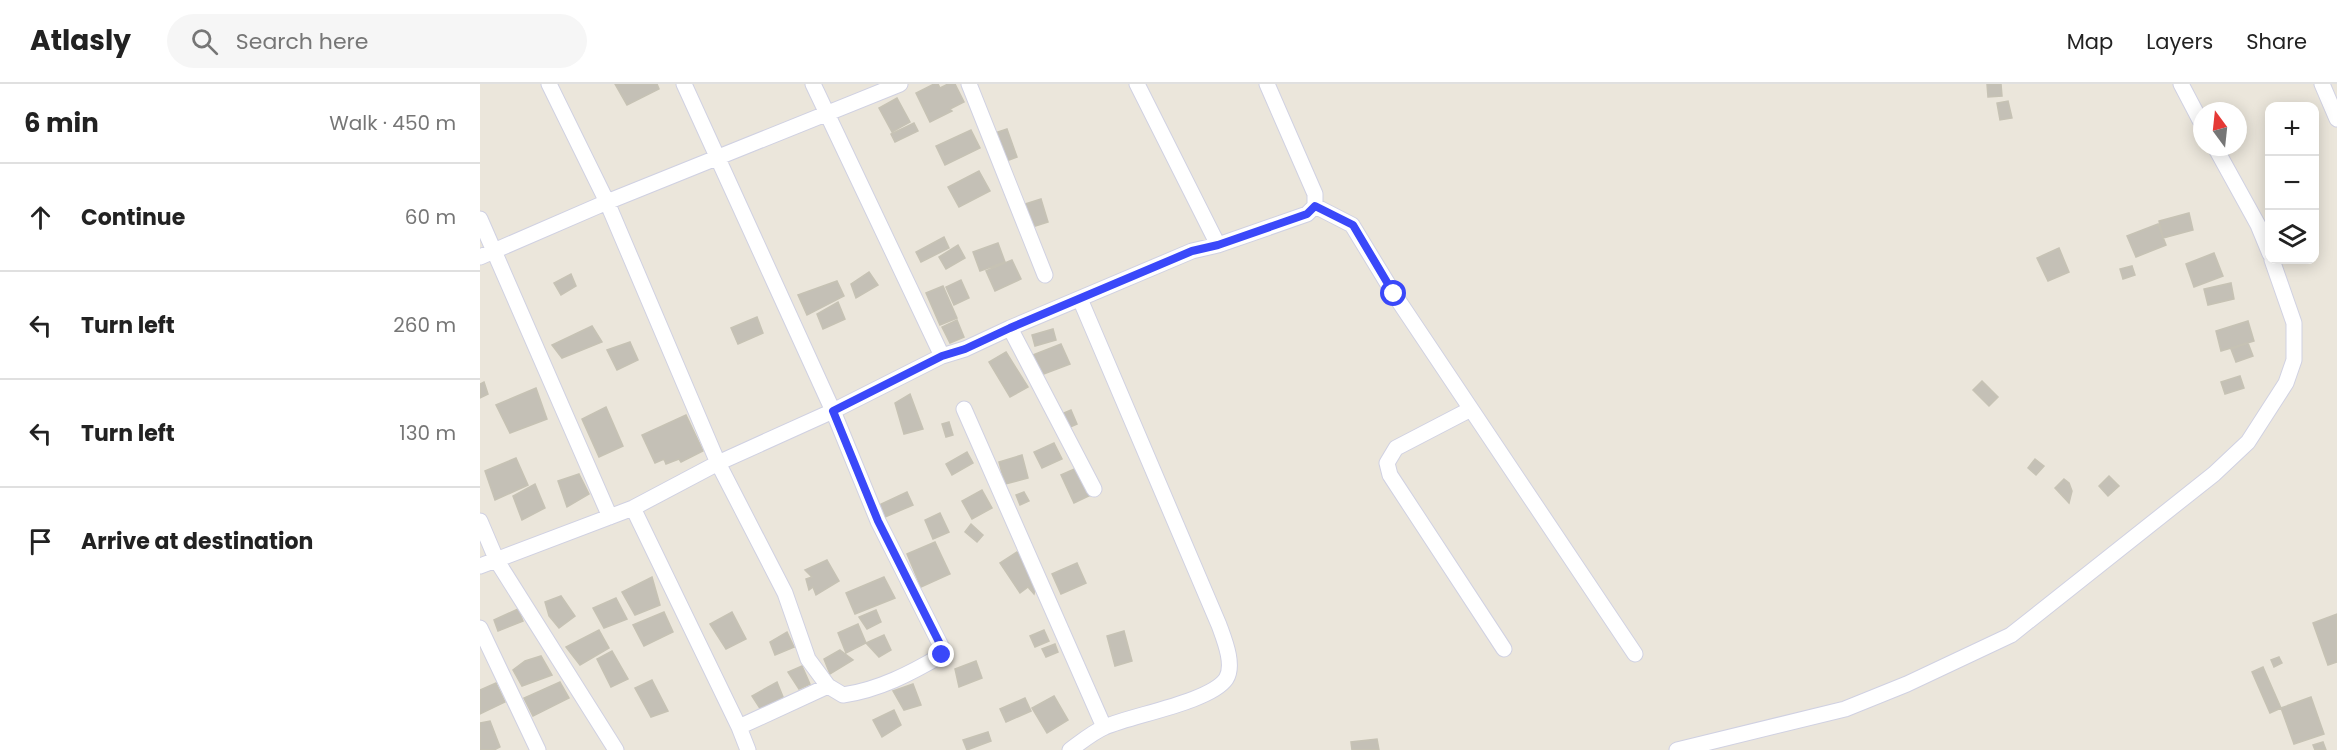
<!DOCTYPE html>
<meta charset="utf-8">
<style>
:root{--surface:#fff;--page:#f6f6f6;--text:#222;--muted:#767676;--line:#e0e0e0}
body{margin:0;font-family:Poppins,sans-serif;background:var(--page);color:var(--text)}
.controls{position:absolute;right:18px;top:18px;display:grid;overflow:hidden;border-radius:12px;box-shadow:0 3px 15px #0003}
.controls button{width:54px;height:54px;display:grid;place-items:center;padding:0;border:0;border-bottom:2px solid var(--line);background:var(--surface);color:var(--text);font:30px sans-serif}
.compass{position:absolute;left:1713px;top:18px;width:54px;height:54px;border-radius:50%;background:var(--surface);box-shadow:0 3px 15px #0003;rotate:345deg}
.stop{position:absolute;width:18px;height:18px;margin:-14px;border:4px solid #3a48f9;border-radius:50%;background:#fff}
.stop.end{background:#3a48f9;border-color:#fff;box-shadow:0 2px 6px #0008}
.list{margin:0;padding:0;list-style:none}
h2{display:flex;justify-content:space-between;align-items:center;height:78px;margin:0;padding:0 24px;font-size:26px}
h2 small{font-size:20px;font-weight:400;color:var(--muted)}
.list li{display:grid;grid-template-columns:39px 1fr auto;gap:18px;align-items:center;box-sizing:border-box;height:108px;padding:0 24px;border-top:2px solid var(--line)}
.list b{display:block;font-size:22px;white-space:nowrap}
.list em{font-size:20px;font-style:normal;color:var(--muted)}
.icon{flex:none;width:33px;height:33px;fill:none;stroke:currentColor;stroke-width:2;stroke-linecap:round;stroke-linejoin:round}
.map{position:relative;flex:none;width:1857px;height:666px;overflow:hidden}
header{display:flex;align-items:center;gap:36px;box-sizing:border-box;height:84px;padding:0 30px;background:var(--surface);border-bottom:2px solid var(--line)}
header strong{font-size:28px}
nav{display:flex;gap:33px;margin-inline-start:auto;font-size:21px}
.search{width:420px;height:54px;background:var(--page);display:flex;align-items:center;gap:15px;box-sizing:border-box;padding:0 21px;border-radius:33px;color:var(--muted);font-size:22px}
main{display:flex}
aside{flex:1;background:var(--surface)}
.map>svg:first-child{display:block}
.building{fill:#c4c0b6;stroke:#c6c2b4;stroke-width:1.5}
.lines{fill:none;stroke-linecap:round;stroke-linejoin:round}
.street-casing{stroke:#d0d1e2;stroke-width:17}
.street{stroke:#fff;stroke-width:15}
.route{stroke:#3a48f9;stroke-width:8}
</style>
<header>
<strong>Atlasly</strong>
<div class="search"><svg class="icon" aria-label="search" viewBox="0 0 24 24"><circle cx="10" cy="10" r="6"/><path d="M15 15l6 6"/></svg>Search here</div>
<nav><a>Map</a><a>Layers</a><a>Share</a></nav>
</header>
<main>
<aside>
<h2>6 min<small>Walk · 450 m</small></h2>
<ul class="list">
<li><svg class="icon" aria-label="ahead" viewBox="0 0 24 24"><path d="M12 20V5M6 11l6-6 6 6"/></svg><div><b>Continue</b></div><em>60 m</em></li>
<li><svg class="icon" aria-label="left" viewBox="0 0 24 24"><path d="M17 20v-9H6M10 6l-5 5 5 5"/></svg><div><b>Turn left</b></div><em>260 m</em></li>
<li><svg class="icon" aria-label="left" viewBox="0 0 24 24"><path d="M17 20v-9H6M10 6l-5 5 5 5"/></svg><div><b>Turn left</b></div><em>130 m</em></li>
<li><svg class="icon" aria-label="arrive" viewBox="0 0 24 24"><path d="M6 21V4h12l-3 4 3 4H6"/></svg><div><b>Arrive at destination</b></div></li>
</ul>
</aside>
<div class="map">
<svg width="1857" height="666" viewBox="0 0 1857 666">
<rect width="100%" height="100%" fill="#ebe6db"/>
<path class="building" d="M135 0H177L179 5 147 21Z
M454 0H458L460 4 468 0H475L484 18 470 25 472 27 450 38 436 9Z
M1507 0H1521L1522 12 1508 13Z
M417 14 430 38 412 48 399 24Z
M1528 17 1532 34 1520 36 1517 19Z
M434 39 438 47 415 58 411 50Z
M527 45 537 73 521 79 512 50Z
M491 46 500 64 465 81 456 62Z
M499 87 510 107 479 123 468 103Z
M561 115 568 138 549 144 542 121Z
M1709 129 1713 146 1683 154 1679 137Z
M1678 140 1686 161 1656 173 1647 152Z
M464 153 469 164 441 178 436 168Z
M518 159 525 178 500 187 493 168Z
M478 161 485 174 466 185 459 173Z
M1579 164 1589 188 1568 197 1557 174Z
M1734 169 1743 192 1714 203 1706 180Z
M532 176 541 195 515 207 506 187Z
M1652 182 1655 191 1643 195 1640 185Z
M389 188 398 201 376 214 371 200Z
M91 190 96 202 81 211 74 199Z
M481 196 489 214 474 221 466 203Z
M357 197 364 212 327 231 318 211Z
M1751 199 1754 215 1728 221 1724 205Z
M463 202 477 234 460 241 446 209Z
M358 218 365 235 343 245 337 230Z
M277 233 283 249 258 260 251 244Z
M477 236 484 253 470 259 462 243Z
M1768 237 1774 257 1741 267 1736 247Z
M112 242 122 258 82 274 72 261Z
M573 245 576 256 555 262 552 251Z
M150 258 158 276 137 286 127 266Z
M1768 259 1773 272 1756 278 1751 265Z
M581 260 590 280 561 291 553 271Z
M526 268 548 303 530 313 509 278Z
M1760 292 1764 304 1745 310 1741 298Z
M1502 297 1518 313 1509 322 1493 306Z
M4 298 8 310 0 314V300Z
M56 304 67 335 30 349 16 321Z
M430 310 443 345 424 350 415 319Z
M126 323 143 362 119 373 102 335Z
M591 326 597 340 583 346 577 332Z
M206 331 223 367 201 378 199 375 186 380 184 375 175 379 162 351Z
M469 338 473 351 466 353 462 340Z
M574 359 582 375 562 384 554 368Z
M487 368 493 379 472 391 466 380Z
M542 371 548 394 525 400 519 378Z
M36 374 48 401 15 416 5 387Z
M1555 375 1564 382 1556 391 1548 384Z
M599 383 611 411 594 419 581 391Z
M99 390 109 410 87 423 78 397Z
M1629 392 1639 402 1628 412 1619 402Z
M1584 395 1589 399 1592 407 1589 419 1575 404Z
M55 400 65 424 42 436 33 412Z
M502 406 512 424 492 435 482 417Z
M427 408 433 421 405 433 399 421Z
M544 408 549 417 540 421 536 411Z
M460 429 469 448 453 455 445 436Z
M491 440 503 451 497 458 485 448Z
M455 458 470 490 441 503 427 470Z
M537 468 552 482 558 496 554 510 548 503 540 509 520 479Z
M347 476 359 497 336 511 333 503 329 506 326 495 332 493 325 486Z
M597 479 606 499 581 510 572 490Z
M172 493 180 521 155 531 142 508Z
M404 493 415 514 375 530 366 509Z
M81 512 95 532 79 544 69 532 65 518Z
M136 514 147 535 124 544 113 524Z
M38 525 43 537 18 547 14 536Z
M396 526 401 538 387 545 379 533Z
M184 528 193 548 164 562 153 541Z
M252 528 266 555 246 565 230 540Z
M1857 530V578L1848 581 1833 539Z
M378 540 386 559 366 569 358 549Z
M119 546 129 564 100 581 86 563Z
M564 546 569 557 555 563 550 552Z
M644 547 652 577 635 582 627 552Z
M307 548 314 563 295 571 290 558Z
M404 551 411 566 399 573 386 559Z
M575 560 578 568 566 573 562 565Z
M360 566 373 576 350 590 344 575Z
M132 567 148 595 131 603 117 575Z
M61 572 72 591 42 602 33 586 45 577Z
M1799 573 1802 579 1794 583 1791 576Z
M496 577 502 594 479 603 475 585Z
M322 582 330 600 319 605 308 588Z
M1783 583 1801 624 1790 629 1772 588Z
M172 596 188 627 171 633 155 604Z
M80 598 89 614 53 632 44 614Z
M297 598 303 613 281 626 272 612Z
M16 599 25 618 0 630V606Z
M433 600 441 621 424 626 413 607Z
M574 612 588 636 567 649 552 624Z
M1831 613 1844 650 1814 660 1801 624Z
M545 614 551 627 526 638 520 625Z
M414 626 421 641 402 653 393 636Z
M10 637 20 663 14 666H0V639Z
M508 648 511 657 487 666 483 656Z
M897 655 899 666H872L871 658Z
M1843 658 1846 666H1835L1833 661Z"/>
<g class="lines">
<g class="street-casing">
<path id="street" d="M69 0 127 118 238 379 305 509 328 575 348 602 363 611C399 606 431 589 462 571L461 562 398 437 353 327 204 0
M333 0 462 272
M489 0 565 191
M657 0 738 161
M1701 0 1722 40
M1842 0 1857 35
M1735 63 1778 141 1790 170
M835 122 872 141 914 210 1155 570
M0 135 130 433
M0 173 127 118 420 0
M530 244 614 405
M484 325 624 643
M991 325 916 364 907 379 910 391 1024 565
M153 424 259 643 268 666
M0 437 17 477 136 666
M0 482 153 424 238 379 353 327 462 272 485 265 530 244 712 167 738 161 827 130 835 122V110L787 0
M0 544 58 666
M259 643 348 602
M590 666C601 658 613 648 625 643 652 631 730 618 746 595 755 581 744 555 739 541L600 215
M1197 666 1365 625 1427 600 1531 551 1734 390 1768 358 1806 299 1814 276V239L1792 176"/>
</g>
<use href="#street" class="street"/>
</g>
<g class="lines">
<path class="route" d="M462 571 461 562 398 437 353 327 462 272 485 265 530 244 712 167 738 161 827 130 835 122 873 141 914 210"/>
</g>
</svg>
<div class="controls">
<button>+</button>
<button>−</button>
<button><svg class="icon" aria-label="layers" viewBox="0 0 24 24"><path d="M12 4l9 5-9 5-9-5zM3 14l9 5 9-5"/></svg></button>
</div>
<svg class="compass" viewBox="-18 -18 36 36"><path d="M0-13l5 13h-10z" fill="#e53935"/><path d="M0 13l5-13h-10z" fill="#767676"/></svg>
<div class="stop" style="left:914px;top:210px"></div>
<div class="stop end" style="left:462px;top:571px"></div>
</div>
</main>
